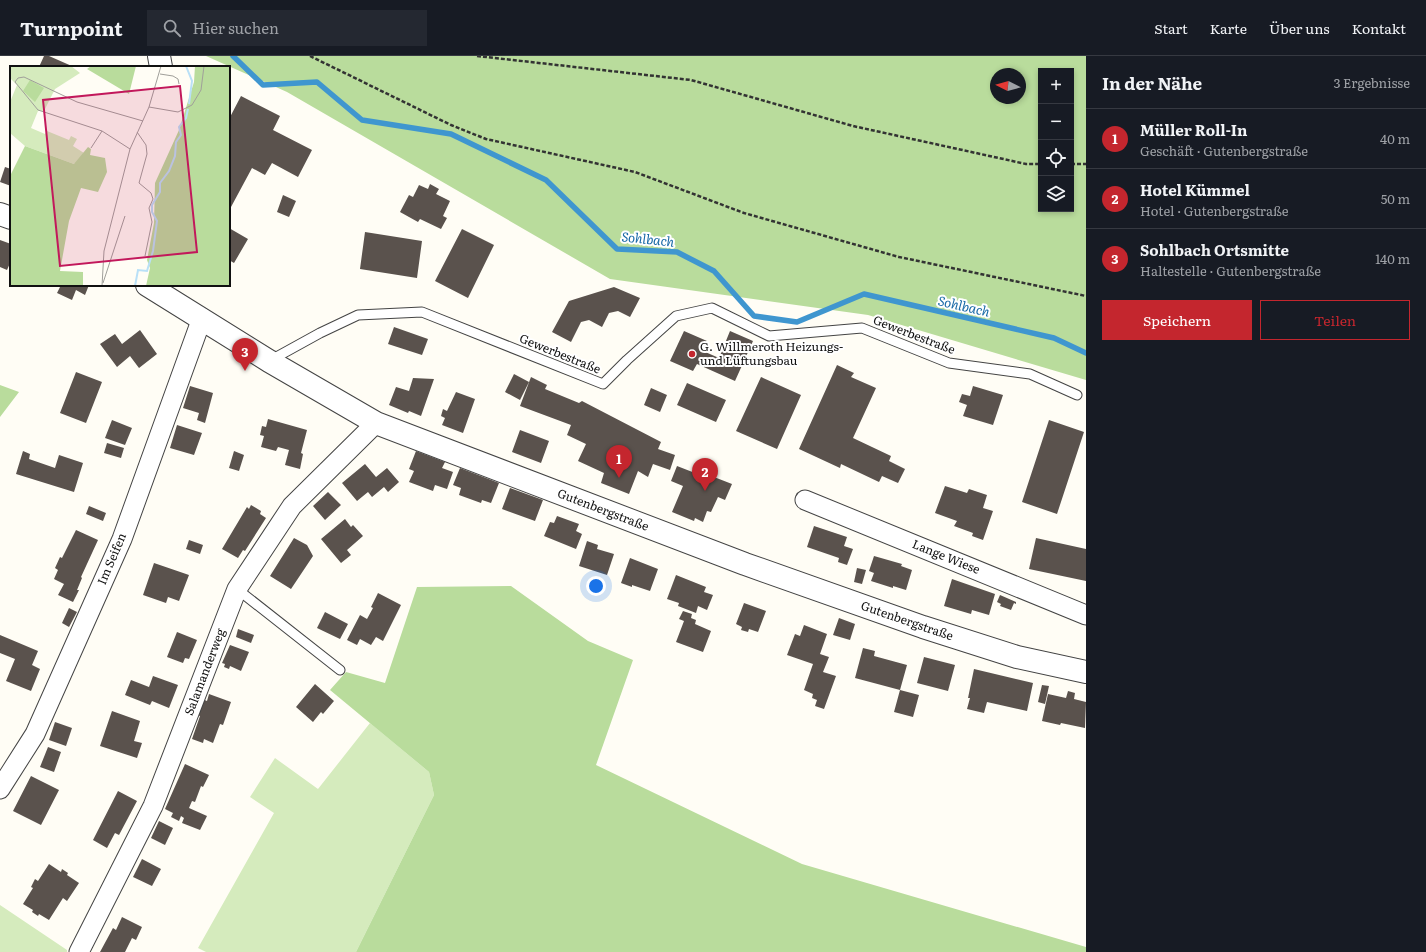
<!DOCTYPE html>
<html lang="de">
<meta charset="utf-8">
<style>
:root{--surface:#171b24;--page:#242831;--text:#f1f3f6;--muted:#9ea1a6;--line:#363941;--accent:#c4262e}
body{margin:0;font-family:Literata,serif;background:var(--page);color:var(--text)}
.controls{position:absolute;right:12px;top:12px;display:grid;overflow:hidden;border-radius:0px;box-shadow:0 2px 6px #0003}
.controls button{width:36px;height:36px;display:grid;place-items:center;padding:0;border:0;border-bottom:1px solid var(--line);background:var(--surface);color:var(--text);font:20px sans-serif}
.compass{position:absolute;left:990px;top:12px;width:36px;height:36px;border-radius:50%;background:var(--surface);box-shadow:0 2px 6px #0003;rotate:276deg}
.you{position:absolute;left:596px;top:530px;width:14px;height:14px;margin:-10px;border:3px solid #fff;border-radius:50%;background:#1a73e8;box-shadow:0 0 0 6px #1a73e833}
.badge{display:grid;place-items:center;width:26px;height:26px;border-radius:50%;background:var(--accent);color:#fff;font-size:13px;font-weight:700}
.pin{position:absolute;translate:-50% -33px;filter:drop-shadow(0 1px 2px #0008)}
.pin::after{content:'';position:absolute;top:21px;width:14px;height:12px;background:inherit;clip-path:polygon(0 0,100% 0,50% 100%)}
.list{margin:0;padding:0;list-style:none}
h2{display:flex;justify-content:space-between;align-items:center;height:52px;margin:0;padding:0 16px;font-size:17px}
h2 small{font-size:13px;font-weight:400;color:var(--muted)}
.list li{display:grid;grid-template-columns:26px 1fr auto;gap:12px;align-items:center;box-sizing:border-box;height:60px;padding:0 16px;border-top:1px solid var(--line)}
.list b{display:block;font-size:15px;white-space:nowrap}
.list p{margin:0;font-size:13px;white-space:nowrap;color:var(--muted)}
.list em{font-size:13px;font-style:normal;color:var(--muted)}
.actions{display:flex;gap:8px;padding:12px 16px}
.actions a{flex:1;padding:9px 0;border:1px solid var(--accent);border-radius:0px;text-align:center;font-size:14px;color:var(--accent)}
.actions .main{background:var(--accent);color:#fff}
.icon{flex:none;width:22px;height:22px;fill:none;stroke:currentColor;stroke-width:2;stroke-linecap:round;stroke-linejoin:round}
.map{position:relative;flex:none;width:1086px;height:896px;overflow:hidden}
header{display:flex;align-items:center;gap:24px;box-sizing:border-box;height:56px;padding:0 20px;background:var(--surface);border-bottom:1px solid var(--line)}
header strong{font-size:19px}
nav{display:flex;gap:22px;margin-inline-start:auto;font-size:14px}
.search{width:280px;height:36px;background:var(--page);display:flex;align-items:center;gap:10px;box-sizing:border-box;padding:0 14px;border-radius:0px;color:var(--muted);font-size:15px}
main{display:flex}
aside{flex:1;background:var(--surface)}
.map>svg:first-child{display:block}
.green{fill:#d5ebbd}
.forest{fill:#b9dc9c;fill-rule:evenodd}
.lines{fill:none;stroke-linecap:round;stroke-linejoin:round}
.stream{stroke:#3f96cf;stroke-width:5.5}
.building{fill:#5a524d}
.service-casing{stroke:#444;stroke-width:11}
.minor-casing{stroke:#444;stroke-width:21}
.tertiary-casing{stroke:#444;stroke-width:24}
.path{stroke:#333;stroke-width:2.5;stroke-dasharray:4 2;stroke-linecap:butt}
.service{stroke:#fff;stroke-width:9}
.minor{stroke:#fff;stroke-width:19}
.tertiary{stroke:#fff;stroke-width:22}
.poi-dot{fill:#c4262e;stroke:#fff;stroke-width:1.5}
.labels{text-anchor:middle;stroke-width:4;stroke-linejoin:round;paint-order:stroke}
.street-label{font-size:12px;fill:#111;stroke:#fff}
.poi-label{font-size:12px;fill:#111;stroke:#fff;text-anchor:start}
.water-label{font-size:13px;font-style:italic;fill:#1768a6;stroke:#fff}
.inset-river{fill:none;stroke:#b9e0f7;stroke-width:2}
.inset-road{fill:none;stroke:#a09f9a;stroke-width:1}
.view{fill:#c2185b;fill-opacity:0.15;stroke:#c2185b;stroke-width:2}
.inset-edge{fill:none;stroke:#111;stroke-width:2}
</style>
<header>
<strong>Turnpoint</strong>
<div class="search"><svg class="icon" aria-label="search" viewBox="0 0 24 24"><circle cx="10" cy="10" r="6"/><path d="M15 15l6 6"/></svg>Hier suchen</div>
<nav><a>Start</a><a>Karte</a><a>Über uns</a><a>Kontakt</a></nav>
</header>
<main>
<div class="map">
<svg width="1086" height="896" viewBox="0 0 1086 896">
<rect width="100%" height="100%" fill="#fffdf5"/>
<path class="green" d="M370 667 429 716 434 739 356 896H206L198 892 274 757 250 741 275 702 318 733Z
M0 849 67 894V896H0Z"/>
<path class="forest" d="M206 0H1086V324L868 259 610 223 287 36ZM1041 15H1071V153H1041ZM996 18H1020V42H996Z
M0 329 19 336 0 361Z
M511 530 588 585 633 604 596 709 802 808 1086 891V896H356L434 739 429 716 330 634 346 616 385 627 417 531Z"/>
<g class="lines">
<path class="stream" d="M233 0 263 29 317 26 362 64 451 78 546 124 617 193 677 196 714 215 754 260 797 266 864 238 1054 282 1086 297"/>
</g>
<path class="building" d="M44 0H49L74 11H39Z
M241 40 280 60 273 74 312 94 298 121 272 107 265 119 252 112 231 151 229 150V63Z
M5 111 11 113V130L0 126Z
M430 128 439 133 436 138 450 145 443 160 447 162 441 173 420 163 418 166 400 156 409 139 413 141 419 129 428 133Z
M283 139 296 145 289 161 277 156Z
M229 172 248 183 234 207 229 204Z
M462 173 494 189 468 242 435 225Z
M365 176 422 185 417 222 360 213Z
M0 184 11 188V205L7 214 0 211Z
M56 229H89L85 239 76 234 72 244 57 237 60 231Z
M614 231 640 242 630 261 618 255 609 257 602 271 589 264 581 266 571 286 552 276 569 245Z
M394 271 428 283 422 299 388 288Z
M140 274 157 298 139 312 130 300 117 311 100 288 115 278 122 288Z
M684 275 707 285 703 295 719 302 730 275 753 285 735 325 697 308 693 315 670 305Z
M837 309 854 317 851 321 876 332 853 382 891 400 889 405 905 413 898 427 882 420 879 426 841 408 840 412 799 393Z
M76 316 102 326 86 367 60 357Z
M514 318 529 326 520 344 505 336Z
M531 321 547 329 545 333 579 347 582 345 661 386 658 393 675 399 670 414 653 408 648 421 638 415 629 438 601 427 604 417 578 405 586 388 567 379 571 369 520 350Z
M761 321 801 339 777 393 736 375Z
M413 322 434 323 421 360 409 355 408 357 389 349 396 331 409 335Z
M687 327 726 344 716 366 677 349Z
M190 330 213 337 205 367 197 364 199 357 183 352Z
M973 330 1003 339 993 369 963 360 967 349 959 346 962 338 970 340Z
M651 332 667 339 660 356 644 349Z
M456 336 475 343 463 377 442 369 445 362 441 360 443 353 447 355Z
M268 363 307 374 301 397 303 398 300 413 285 409 289 394 278 391 276 395 261 391 264 380 260 379 262 370 266 371Z
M112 364 132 372 125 389 105 382Z
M1049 364 1084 376 1057 458 1022 446Z
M177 369 202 377 194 399 170 392Z
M520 374 549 385 541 407 512 396Z
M107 387 124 392 121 402 104 397Z
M23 395 30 398 29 403 55 412 59 399 83 407 74 436 16 418Z
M234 395 244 399 239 415 229 412Z
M416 395 445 406 442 412 453 416 447 433 435 429 433 435 409 426 414 415 409 413Z
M365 408 376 421 387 412 399 426 388 436 384 431 372 441 368 436 357 445 342 427Z
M677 410 695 417 696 414 732 428 725 444 718 441 711 456 707 455 703 466 695 462 694 465 672 456 683 430 671 425Z
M460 412 499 427 491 447 482 444 481 447 459 439 461 432 453 429Z
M945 430 967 437 969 433 987 439 983 452 993 455 983 484 972 480 973 477 954 470 957 465 935 457Z
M510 432 543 444 535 465 502 453Z
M328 436 341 449 325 464 313 450Z
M251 449 261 455 260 458 266 462 245 495 243 494 238 502 222 493 247 451 249 453Z
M89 450 106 457 103 465 86 458Z
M557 460 579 468 576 475 582 478 576 493 544 480 550 466 554 467Z
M345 463 351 471 353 469 363 480 347 494 351 499 341 507 321 483Z
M814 470 847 481 844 490 853 493 847 509 838 506 839 502 807 491Z
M76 474 98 484 81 521 82 522 77 534H79L73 546 58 539 64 528 54 523 58 514 55 512 60 501 62 502Z
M294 482 307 489 313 500 291 533 270 520Z
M1036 482 1086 493V525L1029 513Z
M189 484 203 489 200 498 186 493Z
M587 485 598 489 597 493 614 498 607 519 579 510Z
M874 500 902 508 901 510 912 514 906 534 893 530V532L871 525 874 517 869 515Z
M630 502 658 513 650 535 632 529V531L621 527Z
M154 507 189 519 179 545 168 541 166 547 143 539Z
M857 512 866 514 862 528 854 526Z
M676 519 706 531 704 536 713 539 707 554 698 550 696 557 678 550 679 547 667 543Z
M952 523 995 538 989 559 972 554 971 558 944 550Z
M378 537 401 549 383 585 376 581 371 589 360 583 357 589 347 584 360 559 367 563 373 552 371 551Z
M1000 539 1016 546V548L1014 547 1011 554 1000 550 1001 548 997 546Z
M744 547 766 555 758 576 749 573 748 576 741 574 742 571 736 568Z
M69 552 77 556 69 571 62 567Z
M683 555 692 558 691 562 696 564 695 568 711 575 703 596 676 586 684 565 679 563Z
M325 556 348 568 340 583 317 572Z
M839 562 855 568 850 584 833 579Z
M804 569 827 578 820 598 829 601 823 616 836 620 824 653 815 650 817 644 812 642 813 638 804 634 813 608 787 599 795 578 800 580Z
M238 573 254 579 251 587 236 581Z
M177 576 197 584 189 603 185 602 183 607 167 601Z
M0 579 38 595 32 609 40 613 31 635 6 625 15 603 0 597Z
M230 589 249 596 241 615 230 610 229 613 224 611 225 608 222 607Z
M863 592 875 595 874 600 907 609 900 634 855 622Z
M924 601 955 609 948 635 917 627Z
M974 613 1033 627 1027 655 987 646 984 657 967 653 970 642H968Z
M153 620 178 629 169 652 152 645 150 649 125 639 131 624 149 631Z
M315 628 334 645 323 658 321 656 313 666 296 651Z
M1042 629 1049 630 1045 648 1038 646Z
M900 634 919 639 913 661 894 656Z
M1068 635 1075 637 1074 643 1086 646 1085 672 1061 667 1060 669 1042 665 1048 638 1066 642Z
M209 638 231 646 223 669 220 668 213 687 204 683 203 687 192 683 200 660 194 658 200 642 207 645Z
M112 655 140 665 134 685 142 687 137 702 100 690Z
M55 666 72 672 66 690 49 684Z
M48 691 61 696 54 716 40 711Z
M185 708 209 719 203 731 201 730 195 746 192 745 189 752 207 760 200 774 182 767 184 762 181 760 179 765 171 761 173 757 165 753Z
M31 720 59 734 41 769 13 755Z
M118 735 137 745 119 779 115 777 107 792 93 784Z
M159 765 173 772 165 789 151 782Z
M142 803 161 813 152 830 133 821Z
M49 808 61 816 62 813 68 817 67 819 79 827 67 845 63 842 49 864 39 858 38 860 32 856 33 854 23 848 33 832 31 831 35 823 38 825Z
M122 861 142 871 136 884 132 882 125 896H100L113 872 116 874Z"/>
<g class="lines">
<g class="service-casing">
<path id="service" d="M271 304 320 277 358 259 422 256 603 328 627 304 676 260 712 252 769 280 862 272 949 307 1030 318 1077 339
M237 533 340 614"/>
</g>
<g class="minor-casing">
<path id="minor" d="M805 444 1086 559
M0 733 35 678 122 483 202 262
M79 896 153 750 237 533 292 450 376 367"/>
</g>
<g class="tertiary-casing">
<path id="tertiary" d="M159 0 161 11
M0 158 11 162
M147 229 269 305 376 367 745 508 923 571 1017 601 1086 616"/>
</g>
<path class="path" d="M310 0 451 69 486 83 635 116 744 157 899 201 1086 240
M477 0 691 24 853 70 1026 108H1041
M1071 108H1086"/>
<use href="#service" class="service"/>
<use href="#minor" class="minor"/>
<use href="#tertiary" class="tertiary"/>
</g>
<circle class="poi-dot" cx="692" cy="298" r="4"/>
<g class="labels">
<g class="street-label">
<text transform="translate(914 279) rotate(21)" y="4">Gewerbestraße</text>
<text transform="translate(560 298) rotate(22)" y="4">Gewerbestraße</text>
<text transform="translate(603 454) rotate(21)" y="4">Gutenbergstraße</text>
<text transform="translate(946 501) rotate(22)" y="4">Lange Wiese</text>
<text transform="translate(112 503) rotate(-67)" y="4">Im Seifen</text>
<text transform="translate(907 565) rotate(19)" y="4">Gutenbergstraße</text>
<text transform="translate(205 616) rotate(-69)" y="4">Salamanderweg</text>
</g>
<g class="poi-label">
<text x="700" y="295">G. Willmeroth Heizungs-<tspan x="700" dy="14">und Lüftungsbau</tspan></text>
</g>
<g class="water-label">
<text transform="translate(648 183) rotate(6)" y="5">Sohlbach</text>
<text transform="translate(964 250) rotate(13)" y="5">Sohlbach</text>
</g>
</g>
<g transform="translate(10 10)">
<rect width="220" height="220" fill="#fffdf5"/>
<path d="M0 0H61L70 7 45 23 34 45H28L21 62 35 68 37 65 59 74 61 70 67 73 63 80 74 87 67 97 64 98 15 80 0 67V36L7 19 0 12Z" fill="#d5ebbd"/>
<path d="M81 0H126L119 28 77 3ZM185 0H220V220H136L140 202 137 194 144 157 145 117 169 64 184 16ZM20 14 34 22 25 36 13 25ZM15 80 64 98 78 81 81 83 80 89 95 92 97 106 88 126 71 122 59 155 50 205 73 206V220H0V110Z" fill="#b9dc9c"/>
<path class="inset-river" d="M176 0 182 15 179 38M125 220 128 204 137 205 143 185 147 155 142 146V139L150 126V117L159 105 165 90 166 76 171 69 169 61 176 52 178 43"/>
<path class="inset-road" d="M150 8 163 10 168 13 169 18M139 41 168 46 182 39 191 24 194 0M127 66 136 79 137 88 129 117 141 127 143 133 139 142 142 156 135 190M81 82 92 65M120 83 92 65 28 44 5 16 8 12 14 11 67 36 133 55M93 217 115 150M92 220 94 185 120 83 139 41 151 0"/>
<path class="view" d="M170 20 187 186 50 200 33 34Z"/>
<rect width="220" height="220" class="inset-edge"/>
</g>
</svg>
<div class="controls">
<button>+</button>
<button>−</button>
<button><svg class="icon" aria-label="locate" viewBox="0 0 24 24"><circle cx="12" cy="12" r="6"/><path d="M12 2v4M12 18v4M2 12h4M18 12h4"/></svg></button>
<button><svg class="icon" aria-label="layers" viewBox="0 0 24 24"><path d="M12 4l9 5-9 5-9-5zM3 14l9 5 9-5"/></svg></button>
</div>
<svg class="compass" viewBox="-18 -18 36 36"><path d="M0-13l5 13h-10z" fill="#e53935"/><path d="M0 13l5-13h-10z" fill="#9ea1a6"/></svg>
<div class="you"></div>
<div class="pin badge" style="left:619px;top:422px">1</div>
<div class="pin badge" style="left:705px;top:435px">2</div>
<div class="pin badge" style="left:245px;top:315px">3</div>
</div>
<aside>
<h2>In der Nähe<small>3 Ergebnisse</small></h2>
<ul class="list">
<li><span class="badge">1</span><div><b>Müller Roll-In</b><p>Geschäft · Gutenbergstraße</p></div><em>40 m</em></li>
<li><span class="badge">2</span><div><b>Hotel Kümmel</b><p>Hotel · Gutenbergstraße</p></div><em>50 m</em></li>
<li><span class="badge">3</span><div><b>Sohlbach Ortsmitte</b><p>Haltestelle · Gutenbergstraße</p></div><em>140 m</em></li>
</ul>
<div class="actions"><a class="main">Speichern</a><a>Teilen</a></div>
</aside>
</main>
